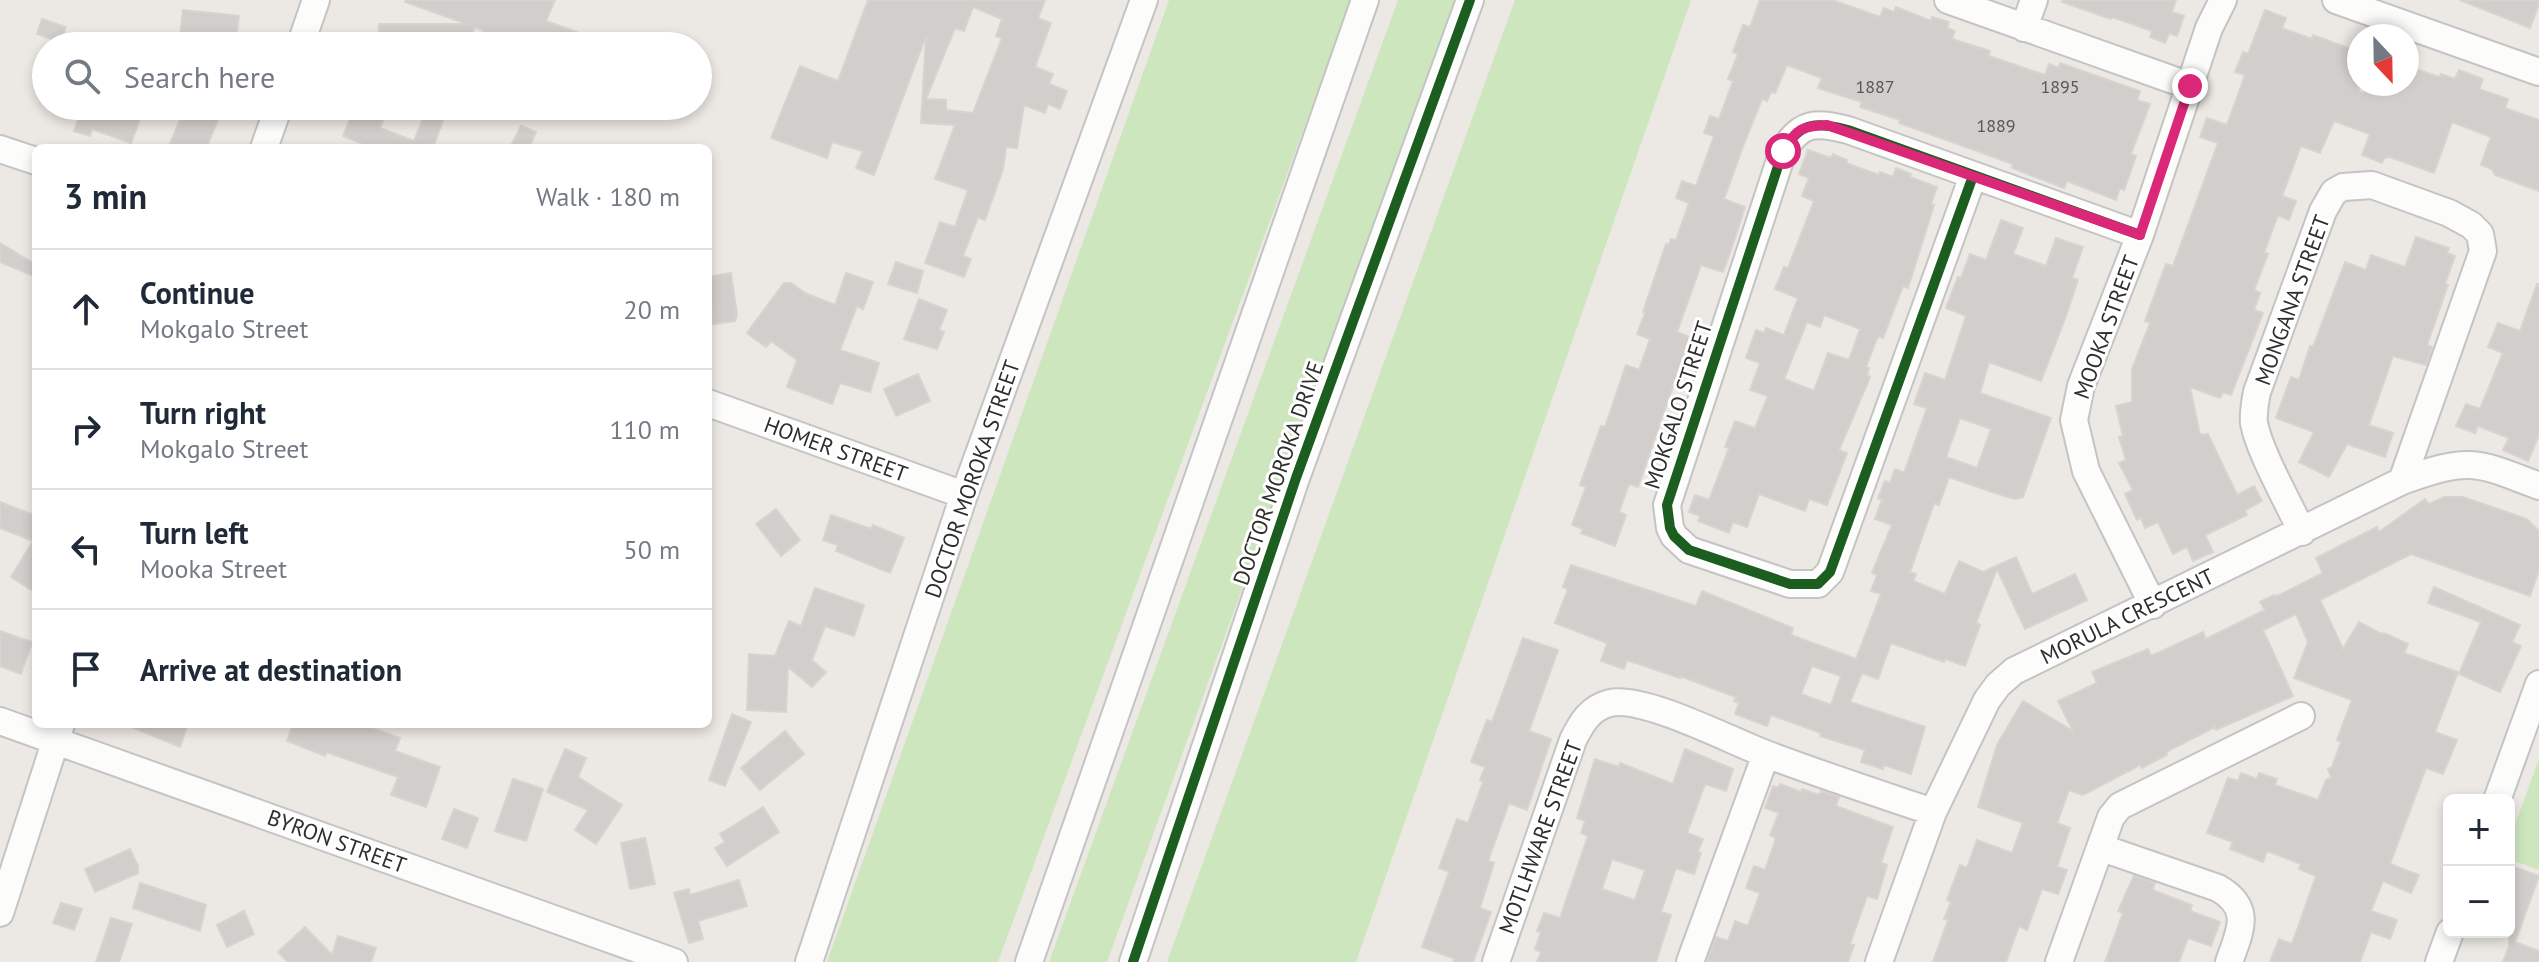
<!DOCTYPE html>
<meta charset="utf-8">
<style>
:root{--surface:#fff;--page:#f2f2f3;--text:#1f2937;--muted:#747a83;--line:#e0e1e3}
body{margin:0;font-family:"PT Sans",sans-serif;background:var(--page);color:var(--text)}
.controls{position:absolute;right:24px;bottom:24px;display:grid;overflow:hidden;border-radius:12px;box-shadow:0 4px 12px #0003}
.controls button{width:72px;height:72px;display:grid;place-items:center;padding:0;border:0;border-bottom:2px solid var(--line);background:var(--surface);color:var(--text);font:40px sans-serif}
.compass{position:absolute;left:2347px;top:24px;width:72px;height:72px;border-radius:50%;background:var(--surface);box-shadow:0 4px 12px #0003;rotate:158deg}
.stop{position:absolute;width:24px;height:24px;margin:-18px;border:6px solid #db2777;border-radius:50%;background:#fff}
.stop.end{background:#db2777;border-color:#fff;box-shadow:0 2px 8px #0008}
.list{margin:0;padding:0;list-style:none}
h2{display:flex;justify-content:space-between;align-items:center;height:104px;margin:0;padding:0 32px;font-size:34px}
h2 small{font-size:26px;font-weight:400;color:var(--muted)}
.list li{display:grid;grid-template-columns:52px 1fr auto;gap:24px;align-items:center;box-sizing:border-box;height:120px;padding:0 32px;border-top:2px solid var(--line)}
.list b{display:block;font-size:30px;white-space:nowrap}
.list p{margin:0;font-size:26px;white-space:nowrap;color:var(--muted)}
.list em{font-size:26px;font-style:normal;color:var(--muted)}
.icon{flex:none;width:44px;height:44px;fill:none;stroke:currentColor;stroke-width:2;stroke-linecap:round;stroke-linejoin:round}
.map{position:relative;flex:none;width:2539px;height:962px;overflow:hidden}
.search{position:absolute;background:var(--surface);box-shadow:0 4px 12px #0003;left:32px;top:32px;width:680px;height:88px;display:flex;align-items:center;gap:20px;box-sizing:border-box;padding:0 28px;border-radius:44px;color:var(--muted);font-size:30px}
.panel{position:absolute;background:var(--surface);box-shadow:0 4px 12px #0003;left:32px;top:144px;width:680px;height:584px;border-radius:12px}
.map>svg:first-child{display:block}
.green{fill:#cee6be}
.building{fill:#d1cecb;stroke:#d7d4d0;stroke-width:2;fill-rule:evenodd}
.lines{fill:none;stroke-linecap:round;stroke-linejoin:round}
.minor-casing{stroke:#c5c4c5;stroke-width:30}
.minor{stroke:#fcfcfb;stroke-width:26}
.cycleway-casing{stroke:#fff;stroke-width:15}
.cycleway{stroke:#1b5e20;stroke-width:10}
.route{stroke:#db2777;stroke-width:10}
.labels{text-anchor:middle;stroke-width:6;stroke-linejoin:round;paint-order:stroke}
.number-label{font-size:18px;fill:#585857}
.street-label{font-size:22px;fill:#2e2e2e;stroke:#fff}
</style>
<div class="map">
<svg width="2539" height="962" viewBox="0 0 2539 962">
<rect width="100%" height="100%" fill="#ece8e4"/>
<path class="green" d="M1169 0H1351L998 962H827Z
M1398 0H1455L1107 962H1049Z
M1515 0H1691L1356 962H1167Z
M2539 759V870L2509 859V841Z"/>
<path class="building" d="M406 0H555L546 21 609 44V46H517L475 27 468 46H436L407 36V46H378L379 24H467L405 2Z
M868 0H1045L1038 18 1051 23 1035 67 1053 74 1049 84 1067 91 1060 109 1048 104 1045 113 1024 105 1017 148 1006 147 1003 169 985 220 978 217 963 256 971 259 964 277 925 263 940 222 955 227 968 190 935 179 955 125 921 123 926 36 874 175 856 168 863 151 832 142 827 158 771 138 800 66 838 81ZM973 7 1002 19 996 36 1002 38 973 113 946 110V100L926 99 955 28 964 31Z
M1760 0H1832L1880 17 1884 8 1894 12 1896 7 1931 21 1932 17 1949 22 1947 28 1955 31 1952 39 1990 51 1989 56 2045 75 2049 64 2059 68 2060 63 2140 91 2137 100 2150 104 2131 154 2136 156 2124 190 2120 188 2116 200 2067 181 2064 188 2012 168 2013 164 1899 123 1900 120 1860 107 1862 102 1818 88 1822 78 1787 65 1775 93 1771 92 1767 101 1762 99 1745 141 1724 199 1745 207 1732 247 1723 272 1701 265 1677 332 1690 337 1638 487 1629 484 1619 512 1626 515 1615 546 1581 533 1583 529 1572 525 1586 487 1580 485 1601 426 1605 427 1626 365 1639 370 1650 339 1637 334 1645 313 1643 312 1666 244 1669 245 1671 239 1676 240 1689 203 1676 198 1682 181 1696 186 1714 136 1704 133 1710 116 1719 119 1733 81 1728 79 1738 54 1733 52 1743 25 1750 27Z
M2063 0H2176L2172 12 2184 16 2177 36 2169 33 2165 43 2150 37 2152 31 2112 17 2111 19 2062 2Z
M2460 0H2539V4L2530 28Z
M183 10 239 16 235 46H179Z
M2265 10 2286 18 2282 28 2312 39 2313 35 2359 52V92L2370 93 2371 84H2407V66L2439 77 2441 74 2455 79 2459 70 2483 79 2479 89 2508 99 2505 108 2539 120V191L2495 175 2492 169 2481 165 2491 137 2452 122 2434 173 2390 157 2384 158 2382 163 2362 155 2370 134 2334 121 2320 153 2301 146 2282 196 2296 201 2289 220 2278 215 2264 253 2268 254 2254 290 2260 293 2254 310 2263 313 2231 395 2223 392 2220 398 2190 387 2200 435 2208 434 2237 495 2254 486 2262 501 2245 510 2247 515 2205 535 2213 552 2193 561 2187 547 2173 554 2158 522 2145 528 2141 518 2137 520 2125 494 2133 490 2119 463 2126 460 2119 437 2123 436 2116 406 2132 402V369L2150 323 2145 321 2166 264 2173 266 2218 143 2200 137 2207 118 2227 125 2245 75 2235 72 2243 52 2248 54Z
M42 19 66 27 60 42 37 34Z
M83 106H145L131 143 92 129 90 136 74 131Z
M186 106H224L206 148H168Z
M355 106H389L380 128 414 141 428 106H448L433 148H373L343 136Z
M521 126 536 132 529 148H510Z
M1808 150 1831 158 1833 154 1847 160 1846 163 1879 175 1880 172 1893 177 1896 168 1911 174 1910 177 1937 187 1931 204 1934 205 1908 288 1903 286 1883 338 1878 336 1866 367 1869 368 1867 375 1870 377 1839 450 1847 453 1827 505 1809 499 1805 511 1759 494 1747 527 1733 522 1729 533 1698 521 1700 516 1689 512 1695 495 1709 500 1729 448 1725 447 1735 421 1755 428 1768 396 1750 390 1760 363 1746 358 1756 330 1764 333 1766 328 1786 336 1784 335 1798 298 1775 289 1784 267 1788 268 1814 201 1802 196 1809 178 1799 174ZM1824 315 1860 329 1849 360 1828 353 1814 391 1784 379 1807 322 1820 327Z
M2001 220 2023 228 2013 254 2046 266 2056 238 2083 247 2072 278 2078 280 2066 316 2041 381 1989 362 1980 393 2051 418 2023 497 2015 499 1998 494 1949 477 1939 505 1934 503 1910 572 1916 574 1913 581 1945 594 1959 561 1983 572 2016 557 2032 594 2075 574 2087 600 2025 629 1997 569 1976 623 1980 625 1965 666 1945 659 1944 662 1891 643 1878 679 1862 673 1850 702 1925 727 1911 774 1884 765 1883 769 1861 762 1865 750 1820 736 1821 733 1771 715 1767 726 1735 714 1739 703 1734 701 1736 697 1680 676V678L1627 660 1624 669 1601 661 1607 643 1555 623 1568 589 1563 587 1571 565 1696 606 1702 591 1793 628 1791 635 1856 659 1881 594 1871 591 1877 575 1872 573 1892 525 1875 519 1882 500 1878 498 1885 481 1890 483 1895 469 1904 473 1927 408 1914 404 1925 373 1945 380 1966 316 1946 308 1958 277 1961 278 1970 254 1986 260ZM1960 418 1991 429 1977 468 1946 457ZM1812 666 1841 676 1831 705 1801 694Z
M2416 237 2449 248 2447 253 2455 256 2445 284 2448 285 2427 345 2432 347 2426 365 2393 356 2369 425 2393 433 2385 457 2347 444 2329 477 2299 462 2314 432 2276 418 2291 377 2299 380 2310 346 2313 347 2345 262 2366 270 2371 255 2405 267Z
M0 243 36 265V277L0 262Z
M896 262 923 271 917 293 888 284Z
M731 273 737 315 735 321 713 324 708 277Z
M846 273 873 282 863 309 857 306 840 350 879 363 870 392 840 383 832 404 787 387 797 360 771 341 766 347 747 333 784 283H791L805 293 835 305Z
M2537 284H2539V435L2528 461 2503 450 2509 438 2478 426 2475 433 2456 426 2466 404 2480 409 2503 353 2488 347 2498 323 2520 331Z
M919 299 947 310 939 330 944 332 937 349 904 339Z
M918 374 930 401 896 416 884 389Z
M2444 497H2463L2527 519 2539 531V570L2530 596 2411 554 2320 600 2343 649 2359 622 2383 635 2384 633 2408 644 2404 653 2458 672 2435 732 2457 740 2443 774 2426 768 2390 864 2419 875 2411 893 2383 881 2371 911 2397 920 2390 939 2371 932 2360 962H2270L2279 939 2292 944 2316 876 2299 869 2301 864 2267 851 2263 862 2230 849 2233 842 2207 833 2228 778 2238 781 2241 773 2257 779 2259 773 2277 779 2275 785 2318 800 2326 780 2331 777 2328 769 2332 767 2341 742 2337 740 2352 700 2294 678 2308 642 2296 614 2263 630 2293 696 2216 730 2215 727 2166 752 2167 755 2142 768 2140 765 2083 795 2069 790 2057 823 2070 828 2057 867 2067 870 2058 894 2042 889 2027 930 2019 926 2006 962H1933L1948 920 1944 919 1951 902 1947 900 1960 865 1967 868 1977 840 2012 853 2023 823 1978 807 1997 745 2023 701 2073 731 2058 701 2097 683 2092 672 2148 649 2151 656 2203 632 2206 639 2265 610 2260 602 2274 595 2275 597 2323 573 2316 558 2377 527 2379 532 2425 499 2429 504Z
M0 502 36 516V593L11 577 33 541 0 528Z
M776 509 800 540 781 556 756 524Z
M831 515 871 529 873 525 904 538 890 573 836 551 838 545 823 540Z
M2434 587 2520 625 2512 642 2521 646 2500 692 2459 674 2481 622 2428 603Z
M815 588 864 605 854 636 825 626 812 660 826 672 812 687 788 667 786 712 747 710 749 654 775 656 789 621 801 626Z
M0 631 32 642 21 674 0 666Z
M1523 638 1558 650 1529 731 1551 739 1527 810 1509 803 1488 861 1494 863 1480 908 1491 912 1473 962H1453L1455 959 1422 947 1449 872 1439 868 1457 819 1468 823 1483 782 1480 780 1485 767 1471 762 1487 720 1492 722Z
M732 714 751 722 725 786 709 780Z
M124 724H188L180 747Z
M293 724H361L400 738 395 751 440 767 426 807 391 795 398 777 326 752 325 756 287 741Z
M785 731 804 754 760 790 741 768Z
M565 749 586 758 578 777 622 805 596 844 575 830 588 810 547 792Z
M1685 749 1733 769 1726 791 1705 784 1687 833 1703 839 1698 852 1701 853 1694 874 1676 868 1661 912 1671 915 1656 962H1537L1541 952 1535 949 1541 932 1537 931 1544 913 1560 918 1588 836 1581 833 1585 821 1577 818 1595 759 1619 767 1620 763 1673 784ZM1612 859 1645 870 1635 900 1602 889Z
M513 779 543 789 526 841 495 831Z
M1780 784 1801 792 1802 789 1819 795 1821 791 1839 797 1836 806 1893 827 1881 863 1887 865 1877 899 1867 896 1850 944 1854 945 1848 962H1707L1716 937 1728 941 1735 921 1748 926 1760 893 1746 888 1754 866 1765 870 1776 838 1770 835 1779 813 1765 808 1773 786 1778 788Z
M763 807 779 832 727 866 715 848 725 842 720 834Z
M454 809 478 818 467 848 442 839Z
M645 838 655 884 630 889 621 843Z
M130 849 138 866V873L95 892 85 869Z
M2509 865 2539 876 2515 942 2539 951V962H2503L2509 946Z
M2134 876 2155 883 2152 890 2192 905 2190 911 2220 922 2211 946 2188 938 2179 962H2105L2123 913 2118 911Z
M739 880 747 906 698 921 703 939 689 943 674 893 689 889 690 895Z
M140 883 206 905 200 931 133 908Z
M61 903 82 909 74 930 53 923Z
M244 911 254 934 227 947 217 925Z
M111 918 132 924 119 962H96Z
M305 927 332 955 338 936 376 948 371 962H288L278 952Z"/>
<g class="lines">
<g class="minor-casing">
<path id="minor" d="M1948 0 2190 86
M2336 0 2539 72
M2024 28 2034 0
M300 46 316 0
M264 148 279 106
M0 149 36 161
M1973 176 1830 572 1818 584H1790L1689 550 1674 536 1670 528 1667 505 1783 151C1801 121 1816 122 1848 130L2140 235
M708 403 964 495
M2302 532C2289 504 2259 451 2254 423 2253 413 2255 402 2257 392L2323 211 2334 192 2343 187 2372 185 2449 213 2471 225 2480 234 2483 251 2402 481
M2153 605 2086 471 2074 420 2081 386 2140 235 2209 28 2223 0
M0 721 674 962
M2497 800 2539 684
M2102 848 2218 888C2253 908 2240 931 2229 962
M0 913 61 724
M809 962 964 495 1144 0
M1029 962 1365 0
M1133 962 1296 478 1470 0
M1496 962 1573 740C1582 722 1590 708 1610 703 1643 695 1731 741 1766 754 1821 775 1877 793 1933 812
M1690 962 1766 754
M1879 962 1933 812 1987 700 1998 685 2014 671 2402 481C2469 457 2475 461 2539 486
M2059 962 2111 817 2120 806 2301 716
M2439 962 2450 932"/>
</g>
<use href="#minor" class="minor"/>
<g class="cycleway-casing">
<path id="cycleway" d="M1973 176 1830 572 1818 584H1790L1689 550 1674 536 1670 528 1667 505 1783 151C1801 121 1816 122 1848 130L2140 235
M1133 962 1296 478 1470 0"/>
</g>
<use href="#cycleway" class="cycleway"/>
</g>
<g class="lines">
<path class="route" d="M1783 151C1796 129 1802 126 1827 125L2140 235 2190 86"/>
</g>
<g class="labels">
<g class="number-label">
<text x="1875" y="93">1887</text>
<text x="2060" y="93">1895</text>
<text x="1996" y="132">1889</text>
</g>
<g class="street-label">
<text transform="translate(2292 300) rotate(-70)" y="8">MONGANA STREET</text>
<text transform="translate(2106 327) rotate(-70)" y="8">MOOKA STREET</text>
<text transform="translate(1678 405) rotate(-72)" y="8">MOKGALO STREET</text>
<text transform="translate(836 449) rotate(20)" y="8">HOMER STREET</text>
<text transform="translate(1278 473) rotate(-71)" y="8">DOCTOR MOROKA DRIVE</text>
<text transform="translate(972 479) rotate(-71)" y="8">DOCTOR MOROKA STREET</text>
<text transform="translate(2127 616) rotate(-26)" y="8">MORULA CRESCENT</text>
<text transform="translate(1540 837) rotate(-70)" y="8">MOTLHWARE STREET</text>
<text transform="translate(337 841) rotate(20)" y="8">BYRON STREET</text>
</g>
</g>
</svg>
<div class="controls">
<button>+</button>
<button>−</button>
</div>
<svg class="compass" viewBox="-18 -18 36 36"><path d="M0-13l5 13h-10z" fill="#e53935"/><path d="M0 13l5-13h-10z" fill="#747a83"/></svg>
<div class="stop" style="left:1783px;top:151px"></div>
<div class="stop end" style="left:2190px;top:86px"></div>
<div class="search"><svg class="icon" aria-label="search" viewBox="0 0 24 24"><circle cx="10" cy="10" r="6"/><path d="M15 15l6 6"/></svg>Search here</div>
<section class="panel">
<h2>3 min<small>Walk · 180 m</small></h2>
<ul class="list">
<li><svg class="icon" aria-label="ahead" viewBox="0 0 24 24"><path d="M12 20V5M6 11l6-6 6 6"/></svg><div><b>Continue</b><p>Mokgalo Street</p></div><em>20 m</em></li>
<li><svg class="icon" aria-label="right" viewBox="0 0 24 24"><path d="M7 20v-9h11M14 6l5 5-5 5"/></svg><div><b>Turn right</b><p>Mokgalo Street</p></div><em>110 m</em></li>
<li><svg class="icon" aria-label="left" viewBox="0 0 24 24"><path d="M17 20v-9H6M10 6l-5 5 5 5"/></svg><div><b>Turn left</b><p>Mooka Street</p></div><em>50 m</em></li>
<li><svg class="icon" aria-label="arrive" viewBox="0 0 24 24"><path d="M6 21V4h12l-3 4 3 4H6"/></svg><div><b>Arrive at destination</b></div></li>
</ul>
</section>
</div>
